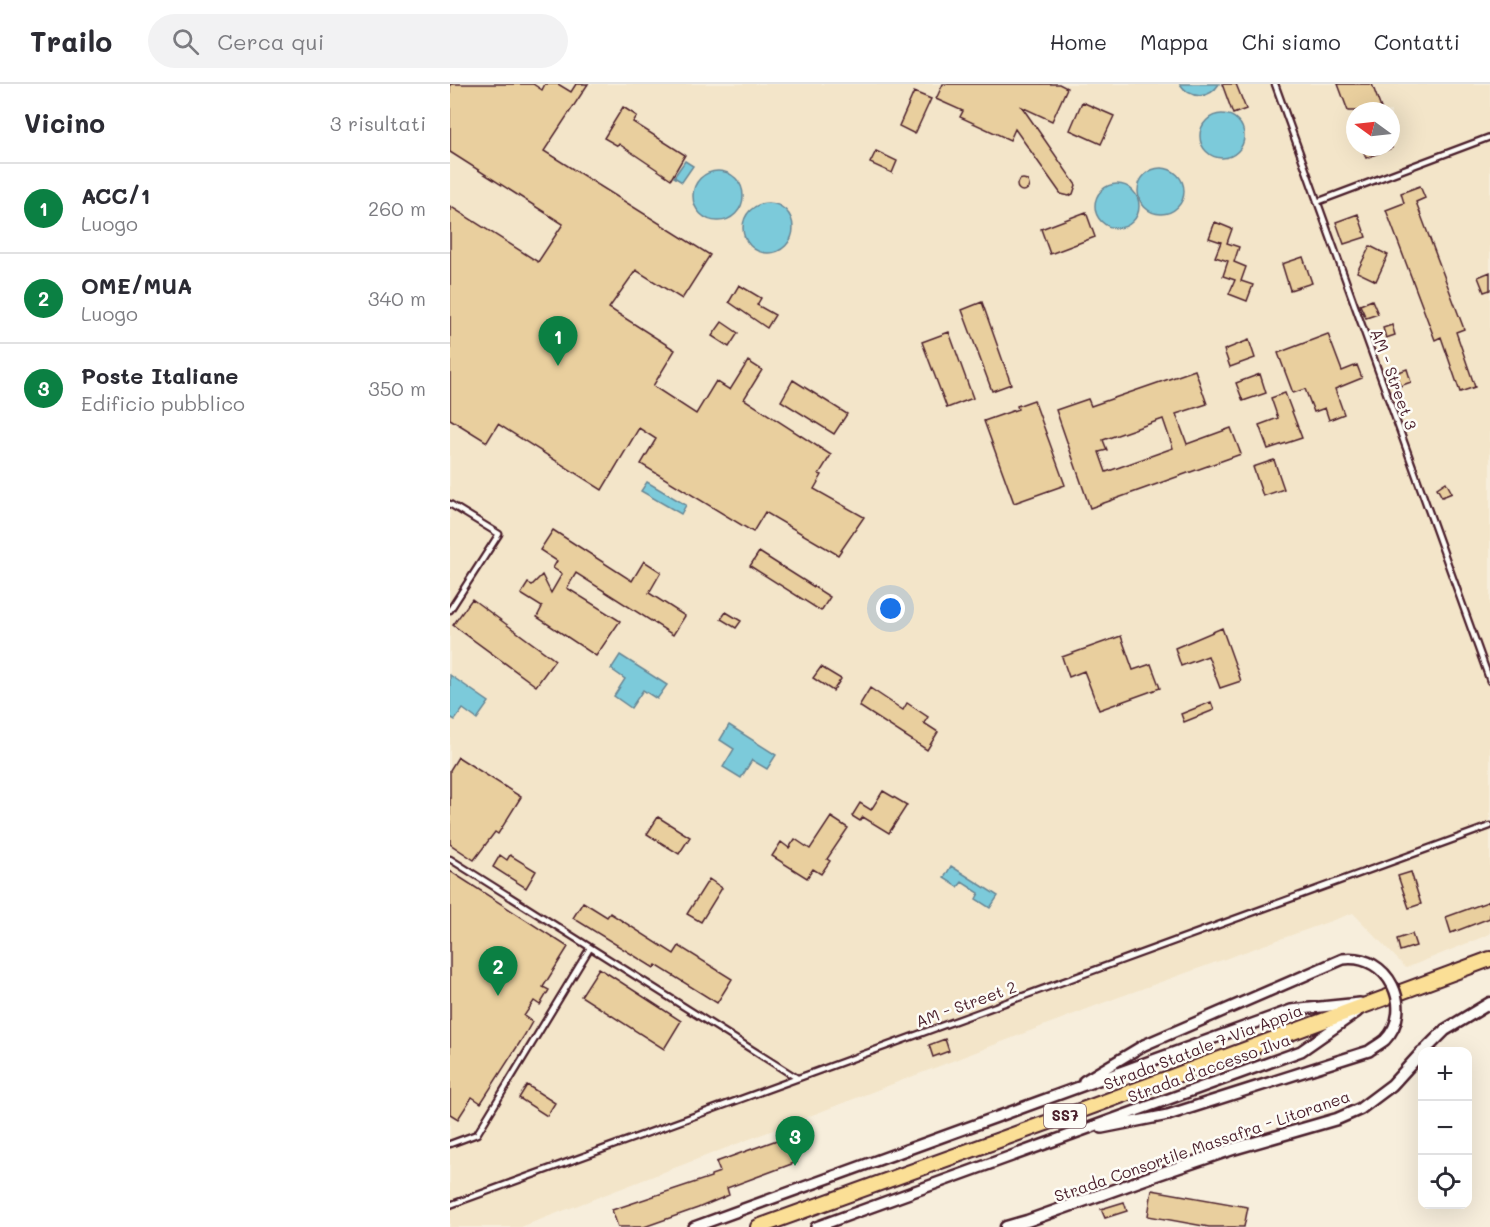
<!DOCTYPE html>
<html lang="it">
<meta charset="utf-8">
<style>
:root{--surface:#fff;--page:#f2f2f3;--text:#2b2b33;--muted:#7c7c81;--line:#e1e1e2;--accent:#0b8043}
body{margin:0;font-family:Mali,sans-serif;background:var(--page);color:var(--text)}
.controls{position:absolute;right:18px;bottom:18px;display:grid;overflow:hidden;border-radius:12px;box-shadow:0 6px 24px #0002}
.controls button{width:54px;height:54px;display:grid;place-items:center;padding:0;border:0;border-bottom:2px solid var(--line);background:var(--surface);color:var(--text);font:30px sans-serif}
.compass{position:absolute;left:896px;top:18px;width:54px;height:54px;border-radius:50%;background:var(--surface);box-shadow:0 6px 24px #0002;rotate:285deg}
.you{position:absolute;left:441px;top:525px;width:21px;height:21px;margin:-15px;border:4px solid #fff;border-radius:50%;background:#1a73e8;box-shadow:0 0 0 9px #1a73e833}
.badge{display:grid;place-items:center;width:39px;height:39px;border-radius:50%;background:var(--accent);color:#fff;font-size:20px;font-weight:700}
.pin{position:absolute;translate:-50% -50px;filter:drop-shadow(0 2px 3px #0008)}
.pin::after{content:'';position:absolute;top:32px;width:21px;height:18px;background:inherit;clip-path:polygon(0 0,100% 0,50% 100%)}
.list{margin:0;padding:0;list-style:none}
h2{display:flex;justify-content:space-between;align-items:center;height:78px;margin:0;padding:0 24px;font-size:26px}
h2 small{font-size:20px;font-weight:400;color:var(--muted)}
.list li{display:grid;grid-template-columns:39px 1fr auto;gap:18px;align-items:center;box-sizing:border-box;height:90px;padding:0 24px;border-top:2px solid var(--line)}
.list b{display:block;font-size:22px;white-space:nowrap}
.list p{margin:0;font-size:20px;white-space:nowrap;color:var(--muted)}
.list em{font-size:20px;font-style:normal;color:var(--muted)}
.icon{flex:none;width:33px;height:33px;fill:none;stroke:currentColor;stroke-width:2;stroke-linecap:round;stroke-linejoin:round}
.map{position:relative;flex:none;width:1040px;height:1143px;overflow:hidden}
header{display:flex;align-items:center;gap:36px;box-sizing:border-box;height:84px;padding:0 30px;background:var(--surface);border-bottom:2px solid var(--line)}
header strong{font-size:28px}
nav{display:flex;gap:33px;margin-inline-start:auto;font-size:21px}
.search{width:420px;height:54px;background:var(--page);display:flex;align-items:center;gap:15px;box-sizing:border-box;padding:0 21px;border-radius:33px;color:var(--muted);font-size:22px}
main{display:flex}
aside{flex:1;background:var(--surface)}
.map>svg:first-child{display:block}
.built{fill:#f3e5c9;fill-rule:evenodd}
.water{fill:#7ccada;stroke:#688694;stroke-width:1.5}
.building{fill:#e9cf9e;stroke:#4a1f2b;stroke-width:1.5;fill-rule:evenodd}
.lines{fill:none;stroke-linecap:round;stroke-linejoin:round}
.service-casing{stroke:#4a1f2b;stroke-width:9}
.minor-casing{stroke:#4a1f2b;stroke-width:14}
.tertiary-casing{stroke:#4a1f2b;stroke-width:15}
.primary-casing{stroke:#4a1f2b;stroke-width:18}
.service{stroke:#fdfcf7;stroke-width:4.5}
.minor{stroke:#fdfcf7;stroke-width:9}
.tertiary{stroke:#fdfcf7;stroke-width:10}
.primary{stroke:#fbdf96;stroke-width:14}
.minor-bridge-casing{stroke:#4a1f2b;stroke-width:14;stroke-linecap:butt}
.minor-bridge{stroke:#fdfcf7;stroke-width:9}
.labels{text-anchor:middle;stroke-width:5;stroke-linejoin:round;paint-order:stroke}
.shield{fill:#fdfcf7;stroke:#806168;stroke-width:1.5}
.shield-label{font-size:15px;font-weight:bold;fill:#4a1f2b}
.street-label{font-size:16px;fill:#4a1f2b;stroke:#fdfcf7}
</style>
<header>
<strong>Trailo</strong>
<div class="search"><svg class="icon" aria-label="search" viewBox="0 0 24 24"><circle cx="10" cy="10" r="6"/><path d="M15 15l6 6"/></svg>Cerca qui</div>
<nav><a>Home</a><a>Mappa</a><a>Chi siamo</a><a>Contatti</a></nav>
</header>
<main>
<aside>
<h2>Vicino<small>3 risultati</small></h2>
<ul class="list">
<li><span class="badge">1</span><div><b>ACC/1</b><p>Luogo</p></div><em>260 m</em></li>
<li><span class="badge">2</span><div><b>OME/MUA</b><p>Luogo</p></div><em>340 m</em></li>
<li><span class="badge">3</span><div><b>Poste Italiane</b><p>Edificio pubblico</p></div><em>350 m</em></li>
</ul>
</aside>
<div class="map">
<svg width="1040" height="1143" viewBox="0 0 1040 1143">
<rect width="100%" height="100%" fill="#f7eedc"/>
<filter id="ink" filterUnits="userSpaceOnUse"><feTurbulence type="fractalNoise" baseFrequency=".0167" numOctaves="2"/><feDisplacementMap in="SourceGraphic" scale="12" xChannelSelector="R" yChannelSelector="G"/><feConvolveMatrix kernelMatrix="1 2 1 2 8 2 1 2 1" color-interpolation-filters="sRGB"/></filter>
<g filter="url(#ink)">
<path class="built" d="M0 0H1040V850L956 884 903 829 658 917 71 1143H0ZM905 27H941V63H905Z"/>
<path class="water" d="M730 0H769C759 16 740 15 730 0Z
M750 52a22 22 0 1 1 44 0a22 22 0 1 1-44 0Z
M235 77 243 82 232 98 224 93Z
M688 107a23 23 0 1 1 46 0a23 23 0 1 1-46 0Z
M243 112a25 25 0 1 1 50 0a25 25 0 1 1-50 0Z
M645 122a22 22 0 1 1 44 0a22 22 0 1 1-44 0Z
M293 144a25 25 0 1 1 50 0a25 25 0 1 1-50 0Z
M197 398 236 421 231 430 191 407Z
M170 571 217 601 207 615 193 606 181 624 164 612 175 595 161 585Z
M0 591 39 618 27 635 13 625 5 636 0 633Z
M279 641 326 671 317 685 302 676 291 694 273 683 284 665 270 656Z
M501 782 548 812 540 824 526 815 529 809 512 798 508 803 494 794Z"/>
<path class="building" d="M0 0H83L92 6 95 0H108L121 8 126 0H138L94 67 260 171 232 215 186 186 159 224 225 266 203 302 246 330 266 297 280 306 298 277 312 286 294 315 381 371 369 390 372 391 364 405 414 433 388 471 315 428 303 448 191 380 206 355 189 344 152 406 48 340 37 358 0 335V122L88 178 113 140 0 68Z
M493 0H609L617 4 602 37 572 23 626 101 623 110 619 112 611 110 565 45 560 56 510 33 513 27 486 15Z
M772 0H786L796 25 783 30Z
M888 0H922L932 27H898Z
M464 8 481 15 465 50 449 42Z
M632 18 664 32 651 60 620 46Z
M173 23 187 32 183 38 235 71 221 95 169 60 168 62 154 54Z
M912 63H942V64L916 74Z
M426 67 447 77 442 89 420 79Z
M567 101a6 6 0 1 1 12 0a6 6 0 1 1-12 0Z
M970 102 975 114 966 118 1014 245 1006 248 1025 303 1010 308 991 253 985 256 936 126 954 119 951 109Z
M636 128 645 153 600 170 591 145Z
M908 130 916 153 894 160 886 138Z
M765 138 782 145 777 159 789 163 784 178 796 183 791 197 803 201 797 217 779 210 785 196 773 192 778 177 765 173 771 158 759 154Z
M920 162 938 171 926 197 907 188Z
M853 173 862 199 840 206 832 180Z
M1040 188V206L1034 208 1028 193Z
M289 201 311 214 307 221 325 231 317 244 279 218Z
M922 216 928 230 916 234 910 221Z
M532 218 561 300 542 307 512 226Z
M272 238 288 249 279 263 262 252Z
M942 241 945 251 936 254 933 244Z
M499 248 523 314 497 324 472 258Z
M878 250 892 287 907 281 912 294 885 305 894 330 879 336 875 324 864 328 855 305 843 309 828 269Z
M799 256 805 274 780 283 774 266Z
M957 285 961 298 950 302 946 289Z
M745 286 757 320 726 330 737 360 781 344 791 370 640 424 606 326 638 315 641 322ZM713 335 723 364 656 388 649 368 657 366 653 356Z
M810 290 816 309 793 317 786 299Z
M343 296 397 330 384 350 331 317Z
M835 309 852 354 818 365 809 341 828 334 821 314Z
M584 316 615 401 564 419 534 337 568 325 567 322Z
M824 376 834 405 813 412 803 383Z
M996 398 1002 409 992 413 987 404Z
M103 446 182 497 194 477 211 488 199 509 235 532 223 551 126 489 117 504 170 537 146 572 87 533 92 523 71 510 78 499 82 501 92 491 101 509 112 490 103 484 107 477 90 466Z
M309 468 380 513 371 527 300 482Z
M22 515 105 576 86 602 3 541Z
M276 528 291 537 286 544 271 535Z
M772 544 791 597 770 604 758 572 731 582 725 564Z
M671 552 683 586 701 580 710 604 649 626 634 587 619 593 612 573Z
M371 583 391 595 383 607 363 594Z
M420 604 453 626 457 619 478 633 474 639 488 648 477 666 409 622Z
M761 618 764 626 734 638 731 630Z
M8 673 71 713 48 750 45 748 24 776 0 760V686Z
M433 707 457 721 439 749 413 733 410 737 402 732 410 719 421 726Z
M208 733 240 753 229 770 197 750Z
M381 733 398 744 377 775 380 777 371 790 363 785 357 794 322 772 331 758 339 764 345 755 360 765Z
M50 771 57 776 60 771 86 787 76 804 43 783Z
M0 787 118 863 93 903 99 906 90 921 84 917 74 932 82 938 74 952 31 1019 22 1013 8 1035 0 1030Z
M961 788 971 820 959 824 948 792Z
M259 795 272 804 251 838 237 830Z
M1040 817V834L1001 849 996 833Z
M133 818 157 833 160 829 224 870 229 862 282 895 267 919 206 881 204 884 123 834Z
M962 850 966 862 950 867 947 855Z
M149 884 231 937 214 965 131 912Z
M495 955 499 967 483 973 479 961Z
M77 1001 105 1019 97 1032 69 1014Z
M338 1052 347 1078 277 1104 279 1111 248 1124 194 1143H168L162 1126 261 1093V1091L270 1088 266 1078Z
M702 1106 798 1123 794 1143H759L698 1132Z
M674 1118 677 1127 655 1134 651 1125Z"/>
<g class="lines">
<g class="service-casing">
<path id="service" d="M825 0 1040 597
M867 118 1040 53
M0 420 49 450 0 526
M0 775 347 994
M0 1060 27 1050 140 864
M0 1121 1040 742"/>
</g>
<g class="minor-casing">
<path id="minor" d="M634 997 694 961
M652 1044 718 1031
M244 1143 841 926 910 919
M366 1143 851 967 907 928"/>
</g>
<g class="tertiary-casing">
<path id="tertiary" d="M973 968 995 946 1040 919
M556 1143 577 1137 706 1091 783 1065 887 1035 910 1025 942 1001 972 968"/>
</g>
<g class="primary-casing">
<path id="primary" d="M308 1143 635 1025 1040 875"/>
</g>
<use href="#service" class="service"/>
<use href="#minor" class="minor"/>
<use href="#tertiary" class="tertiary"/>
<use href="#primary" class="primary"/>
<g class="minor-bridge-casing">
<path id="minor-bridge" d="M694 961 893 875C939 869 965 925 935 956 930 960 924 963 919 967L718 1031"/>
</g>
<use href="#minor-bridge" class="minor-bridge"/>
</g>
</g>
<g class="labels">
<rect class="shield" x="594" y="1020" width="42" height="24" rx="4.5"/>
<g class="shield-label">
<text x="615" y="1037">SS7</text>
</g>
<g class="street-label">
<text transform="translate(944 295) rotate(70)" y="6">AM - Street 3</text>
<text transform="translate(516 920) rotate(-20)" y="6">AM - Street 2</text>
<text transform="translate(753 963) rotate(-21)" y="6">Strada Statale 7 Via Appia</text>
<text transform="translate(759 984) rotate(-20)" y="6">Strada d'accesso Ilva</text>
<text transform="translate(752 1062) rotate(-19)" y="6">Strada Consortile Massafra - Litoranea</text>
</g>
</g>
</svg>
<div class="controls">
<button>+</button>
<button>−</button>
<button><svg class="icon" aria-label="locate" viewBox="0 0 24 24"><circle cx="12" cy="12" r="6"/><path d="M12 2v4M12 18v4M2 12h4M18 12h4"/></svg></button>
</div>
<svg class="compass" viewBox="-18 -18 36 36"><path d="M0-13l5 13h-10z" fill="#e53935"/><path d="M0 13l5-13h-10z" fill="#7c7c81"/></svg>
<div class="you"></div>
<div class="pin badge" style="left:108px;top:282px">1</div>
<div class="pin badge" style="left:48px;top:912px">2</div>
<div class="pin badge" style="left:345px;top:1082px">3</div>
</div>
</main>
